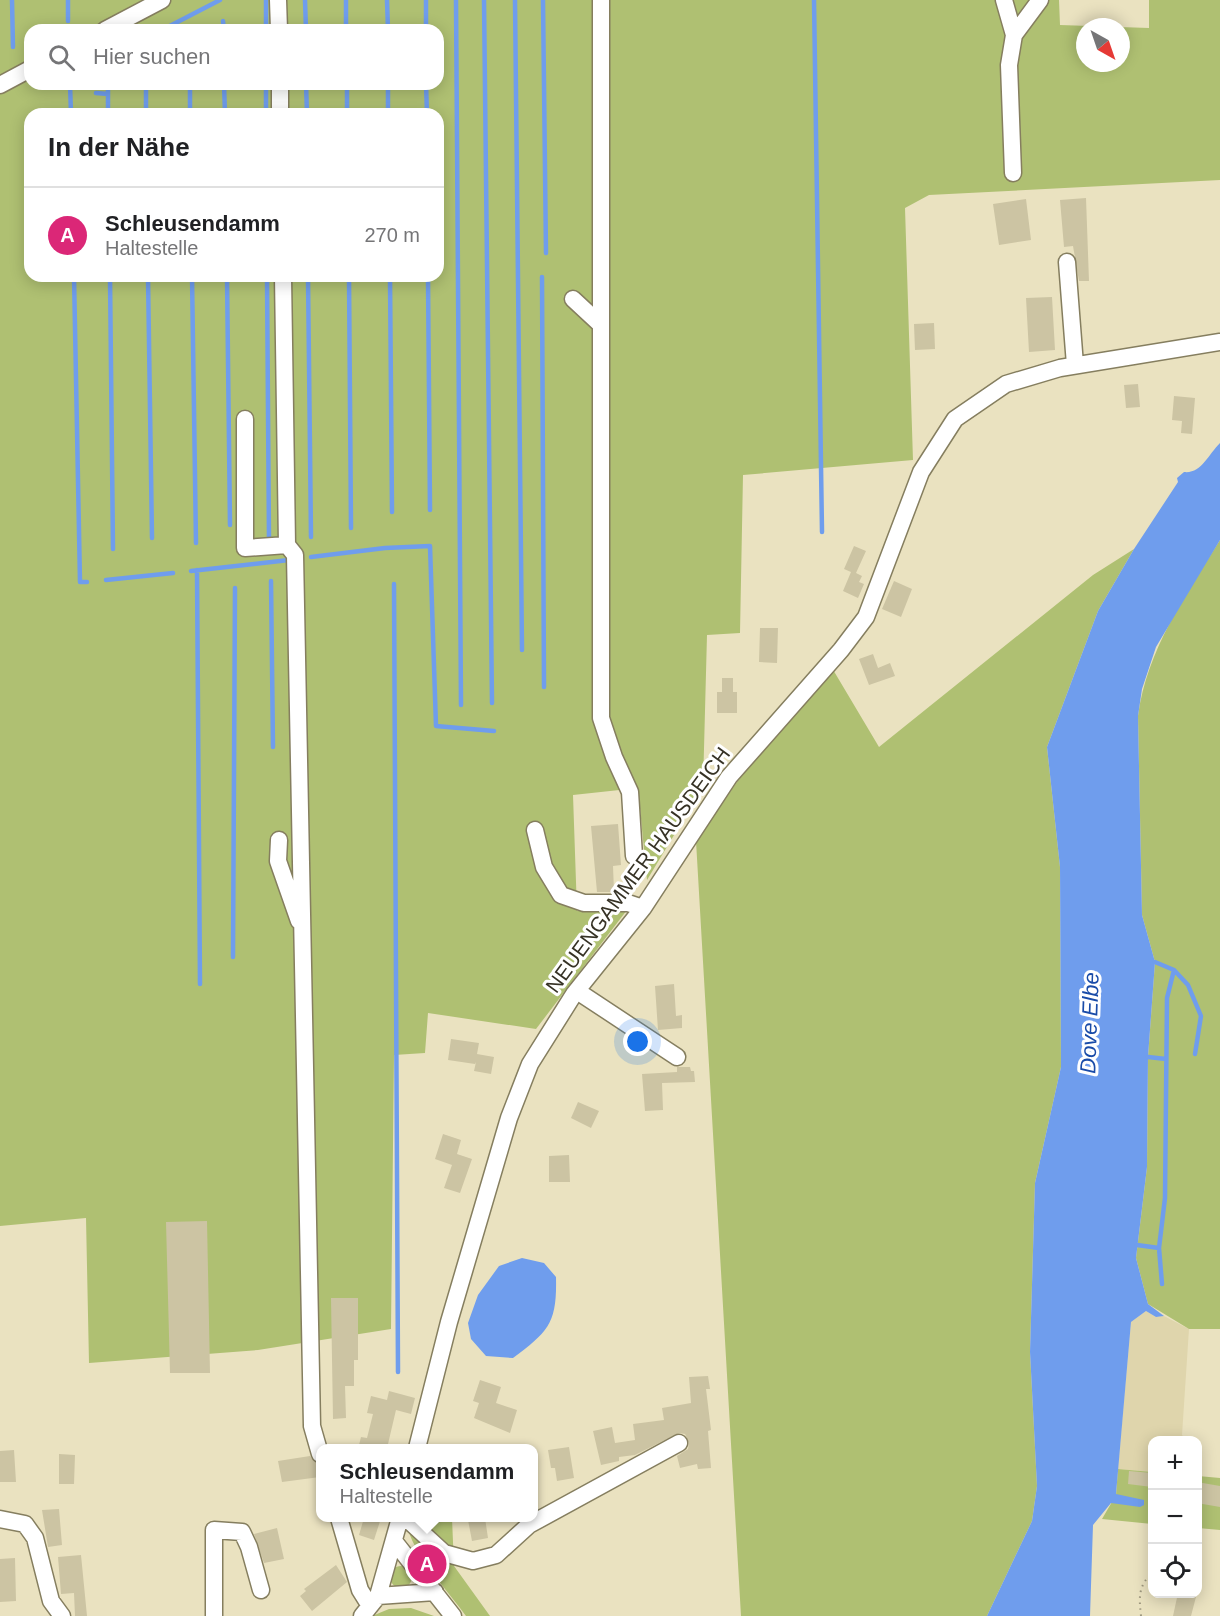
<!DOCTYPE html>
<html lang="de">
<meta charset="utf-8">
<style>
:root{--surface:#fff;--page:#f2f2f2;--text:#202124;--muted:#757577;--line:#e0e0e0;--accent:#db2777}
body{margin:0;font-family:Arial,sans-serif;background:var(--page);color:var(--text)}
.controls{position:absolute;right:18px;bottom:18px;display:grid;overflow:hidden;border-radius:12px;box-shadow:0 3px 15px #0003}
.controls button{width:54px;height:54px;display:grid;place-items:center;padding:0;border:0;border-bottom:2px solid var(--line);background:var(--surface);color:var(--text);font:30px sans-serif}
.compass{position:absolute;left:1076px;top:18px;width:54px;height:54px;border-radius:50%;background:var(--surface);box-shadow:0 3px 15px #0003;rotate:140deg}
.you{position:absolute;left:638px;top:1042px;width:21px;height:21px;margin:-15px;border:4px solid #fff;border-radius:50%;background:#1a73e8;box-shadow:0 0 0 9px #1a73e833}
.badge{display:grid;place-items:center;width:39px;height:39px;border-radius:50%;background:var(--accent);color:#fff;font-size:20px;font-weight:700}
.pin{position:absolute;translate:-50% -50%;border:3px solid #fff;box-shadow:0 2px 6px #0006}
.popup{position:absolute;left:316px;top:1444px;width:222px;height:78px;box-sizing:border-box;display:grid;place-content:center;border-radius:12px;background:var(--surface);filter:drop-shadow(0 2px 4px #0005);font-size:20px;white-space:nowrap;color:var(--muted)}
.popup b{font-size:22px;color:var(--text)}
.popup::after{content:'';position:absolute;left:50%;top:100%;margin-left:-12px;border:12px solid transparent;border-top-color:var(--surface)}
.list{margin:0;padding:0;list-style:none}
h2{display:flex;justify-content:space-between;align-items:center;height:78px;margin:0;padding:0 24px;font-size:26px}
h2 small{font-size:20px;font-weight:400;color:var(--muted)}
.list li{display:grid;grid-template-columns:39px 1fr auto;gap:18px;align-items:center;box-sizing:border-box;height:96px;padding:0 24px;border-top:2px solid var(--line)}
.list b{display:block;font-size:22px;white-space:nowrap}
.list p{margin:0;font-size:20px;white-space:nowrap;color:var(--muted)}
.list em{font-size:20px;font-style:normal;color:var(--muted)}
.icon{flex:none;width:33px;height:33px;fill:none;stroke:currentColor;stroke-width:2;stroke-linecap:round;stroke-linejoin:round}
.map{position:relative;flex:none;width:1220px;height:1616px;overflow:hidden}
.search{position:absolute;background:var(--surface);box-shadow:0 3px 15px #0003;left:24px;top:24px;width:420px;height:66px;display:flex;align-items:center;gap:15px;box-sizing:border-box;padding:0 21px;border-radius:18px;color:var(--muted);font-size:22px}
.panel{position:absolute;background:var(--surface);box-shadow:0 3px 15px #0003;left:24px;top:108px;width:420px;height:174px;border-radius:18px}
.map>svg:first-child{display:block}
.built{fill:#dfd5ac}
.green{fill:#afc072;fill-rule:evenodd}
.water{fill:#6f9ded}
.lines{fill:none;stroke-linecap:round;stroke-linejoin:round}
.stream{stroke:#6f9ded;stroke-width:4.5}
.building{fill:#ccc4a3}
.minor-casing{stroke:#857e5f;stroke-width:19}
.path{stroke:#9d977e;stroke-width:2;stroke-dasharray:1.5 4.5;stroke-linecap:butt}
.minor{stroke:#fff;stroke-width:16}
.labels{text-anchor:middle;stroke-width:6;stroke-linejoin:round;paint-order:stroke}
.street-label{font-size:21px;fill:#363225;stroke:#fff}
.water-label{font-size:22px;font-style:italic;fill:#194ba8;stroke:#fff}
</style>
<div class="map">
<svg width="1220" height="1616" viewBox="0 0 1220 1616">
<rect width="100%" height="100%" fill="#eae2c0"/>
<path class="built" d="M1146 1311 1156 1317 1164 1316 1189 1329 1182 1435 1186 1440H1152V1472L1118 1469 1131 1322Z"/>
<path class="green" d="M0 0H1059L1060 25 1149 28V0H1220V180L929 195 905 208 913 460 743 475 740 633 707 635 703 787 647 880 638 788 573 795 577 911 627 910 536 1029 428 1013 425 1053 394 1055 391 1329 258 1350 89 1363 86 1218 0 1226ZM1085 27H1121V63H1085ZM30 30H438V84H30ZM30 114H438V276H30Z
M1220 540V1329H1189L1148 1304 1136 1258 1147 1167 1148 1057 1155 962 1142 915 1138 716C1147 650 1185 596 1220 540Z
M1134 549 1098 611 1047 747 1060 867 1061 1067 1035 1183 1030 1352 1037 1486 1032 1521 987 1616H741L696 841 737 782 832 668 879 747 1093 575Z
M1118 1469 1152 1472V1524L1102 1519 1116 1495Z
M1198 1476 1220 1478V1530L1198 1528Z
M407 1518H452L454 1566 490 1616H466C450 1593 404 1545 407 1518Z
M390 1577a11 11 0 1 1 22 0a11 11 0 1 1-22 0Z
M411 1608 434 1616H372L389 1609Z"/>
<path class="water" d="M1220 443V540L1156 647 1142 689 1138 716 1142 915 1155 962 1148 1057 1147 1167 1136 1258 1148 1304 1164 1316 1156 1317 1146 1311 1131 1322 1116 1494 1144 1500V1505L1140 1507 1111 1503 1093 1525 1090 1616H987L1032 1521 1037 1486 1030 1352 1035 1183 1061 1067 1060 867 1047 747 1098 611 1134 549 1178 482 1177 478 1184 472C1201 474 1208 455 1220 443Z
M522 1258 544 1263 556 1277C557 1323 549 1331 513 1358L486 1356 471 1339 468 1323 478 1295 499 1266Z"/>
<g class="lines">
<path class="stream" d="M12 0 13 47
M68 0V21
M266 0V30
M305 0 306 30
M346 0V30
M387 0 388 30
M426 0V30
M456 0 461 705
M484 0 492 703
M515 0 522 650
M543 0 546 253
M814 0 822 532
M223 21 224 30
M162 30 220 0
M70 84 71 114
M108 84V114
M146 84V114
M190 84V114
M224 84 225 114
M266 84V114
M306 84 307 114
M347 84V114
M388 84V114
M426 84 427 114
M96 93 108 94
M74 276 80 582H87
M110 276 113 549
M148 276 152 538
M192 276 196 543
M227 276 230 525
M267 276 269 540
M308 276 311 537
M349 276 351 528
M390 276 392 512
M428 276 430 510
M542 277 544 687
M311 557 385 548 430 546 436 726 494 731
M197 570 200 984
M191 571 289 560
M106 580 173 573
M271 581 273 747
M394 584 398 1372
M233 957 235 588
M1155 962 1174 970 1188 985 1201 1016 1195 1054
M1148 1057 1166 1059
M1137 1245 1159 1248
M1162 1284 1159 1248 1165 1198 1167 998 1174 970"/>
</g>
<path class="building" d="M1086 198 1089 281H1079L1073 246 1064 247 1060 200Z
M1026 199 1031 240 999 245 993 204Z
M1052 297 1055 350 1029 352 1026 298Z
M934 323 935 349 915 350 914 324Z
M1138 384 1140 407 1126 408 1124 385Z
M1174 396 1195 398 1192 434 1181 433 1182 421 1172 420Z
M854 546 866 551 856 573 862 576 859 582 864 584 858 598 843 591 851 572 844 569Z
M894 581 912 589 901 617 882 609Z
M760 628H778L777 663 759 662Z
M873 654 878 668 890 663 895 676 869 685 859 659Z
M722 678H733V692H737V713H717V692H722Z
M618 824 621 865 613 866 614 892H597L591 826Z
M674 984 676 1016 682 1015V1028L658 1030 655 986Z
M451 1039 479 1043 477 1054 494 1057 491 1074 474 1071 476 1062 475 1064 448 1060Z
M677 1067H690L691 1071H694L695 1082 662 1083 663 1110 645 1111 642 1074 677 1072Z
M578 1102 599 1111 591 1128 571 1118Z
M443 1134 461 1140 457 1154 472 1159 460 1193 444 1188 452 1165 435 1159Z
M569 1155 570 1182H549V1156Z
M207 1221 210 1373H170L166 1222Z
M331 1298H358V1360H354V1386H345L346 1418 333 1419Z
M708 1376 710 1389H706L711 1430 708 1431 711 1468 698 1469 697 1464 680 1468 677 1456 688 1449 689 1443 685 1434 679 1433 635 1455 619 1457V1461L601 1465 593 1431 612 1427 615 1443 635 1440 633 1424 664 1420 662 1408 691 1403 689 1377Z
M480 1380 501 1387 496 1403 517 1410 510 1433 474 1418 479 1403 473 1401Z
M389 1391 415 1398 411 1414 396 1410 388 1444 392 1445V1449H358L361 1437 367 1438 373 1414 367 1413 371 1396 387 1400Z
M569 1447 574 1478 557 1481 555 1468H551L548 1450Z
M14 1450 16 1482H0V1451Z
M59 1454 75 1455 74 1484H59Z
M310 1456 318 1464 320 1477 282 1482 278 1461Z
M1129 1471 1152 1473V1487L1128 1484Z
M1197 1482 1220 1486V1507L1197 1503Z
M59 1509 62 1545 48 1547 42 1510Z
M364 1518H381L374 1540 359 1535Z
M485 1518 488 1538 472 1541 468 1520Z
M277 1528 284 1559 264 1563 254 1534Z
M81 1555 87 1616H75L74 1593 61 1594 58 1557Z
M15 1558 16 1601 0 1602V1559Z
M336 1565 347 1582 312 1611 300 1596 306 1591 304 1589Z
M1178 1593H1197L1191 1616H1173Z"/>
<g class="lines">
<g class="minor-casing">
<path id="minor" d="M278 0 279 30
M601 0V718L614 757 630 792 634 856
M1004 0 1014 35
M105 30 162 0
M280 84V114
M0 85 30 69
M1013 173 1009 65 1014 35 1040 0
M1067 262 1075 365
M283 276 287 545 295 555 312 1426 320 1454
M573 299 601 325
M245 419V548L287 545
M535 830 544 867 561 895 584 903H628L643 908
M279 840 278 861 299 921
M577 991 677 1057
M417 1448 449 1322 509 1118 530 1064 574 994 643 908 729 777 841 650 866 617 921 472 955 419 1006 384 1060 368 1220 342
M339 1518 360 1590 370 1606
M406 1518 444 1553 473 1561 496 1555 529 1525 679 1443
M0 1519 25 1524 35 1538 51 1601 62 1616
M394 1541 453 1616
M378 1596 435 1592
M214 1616V1530L242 1532 249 1547 261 1590
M362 1616 378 1596 400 1518"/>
</g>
<path class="path" d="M1141 1616C1139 1598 1138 1586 1152 1573"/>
<use href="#minor" class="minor"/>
</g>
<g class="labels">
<g class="street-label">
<text transform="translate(638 870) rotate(-54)" y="7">NEUENGAMMER HAUSDEICH</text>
</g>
<g class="water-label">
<text transform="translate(1089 1023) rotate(-88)" y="8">Dove Elbe</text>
</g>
</g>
</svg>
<div class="controls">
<button>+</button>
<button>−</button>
<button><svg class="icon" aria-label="locate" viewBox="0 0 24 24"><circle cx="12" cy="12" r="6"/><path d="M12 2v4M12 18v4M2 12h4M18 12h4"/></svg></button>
</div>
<svg class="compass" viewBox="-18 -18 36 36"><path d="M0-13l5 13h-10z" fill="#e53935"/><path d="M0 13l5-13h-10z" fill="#757577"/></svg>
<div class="you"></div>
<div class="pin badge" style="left:427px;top:1564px">A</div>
<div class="popup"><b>Schleusendamm</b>Haltestelle</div>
<div class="search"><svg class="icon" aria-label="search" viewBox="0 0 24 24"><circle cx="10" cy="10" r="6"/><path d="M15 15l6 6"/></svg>Hier suchen</div>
<section class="panel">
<h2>In der Nähe<small></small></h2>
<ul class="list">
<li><span class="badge">A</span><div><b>Schleusendamm</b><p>Haltestelle</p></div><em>270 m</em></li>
</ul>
</section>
</div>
